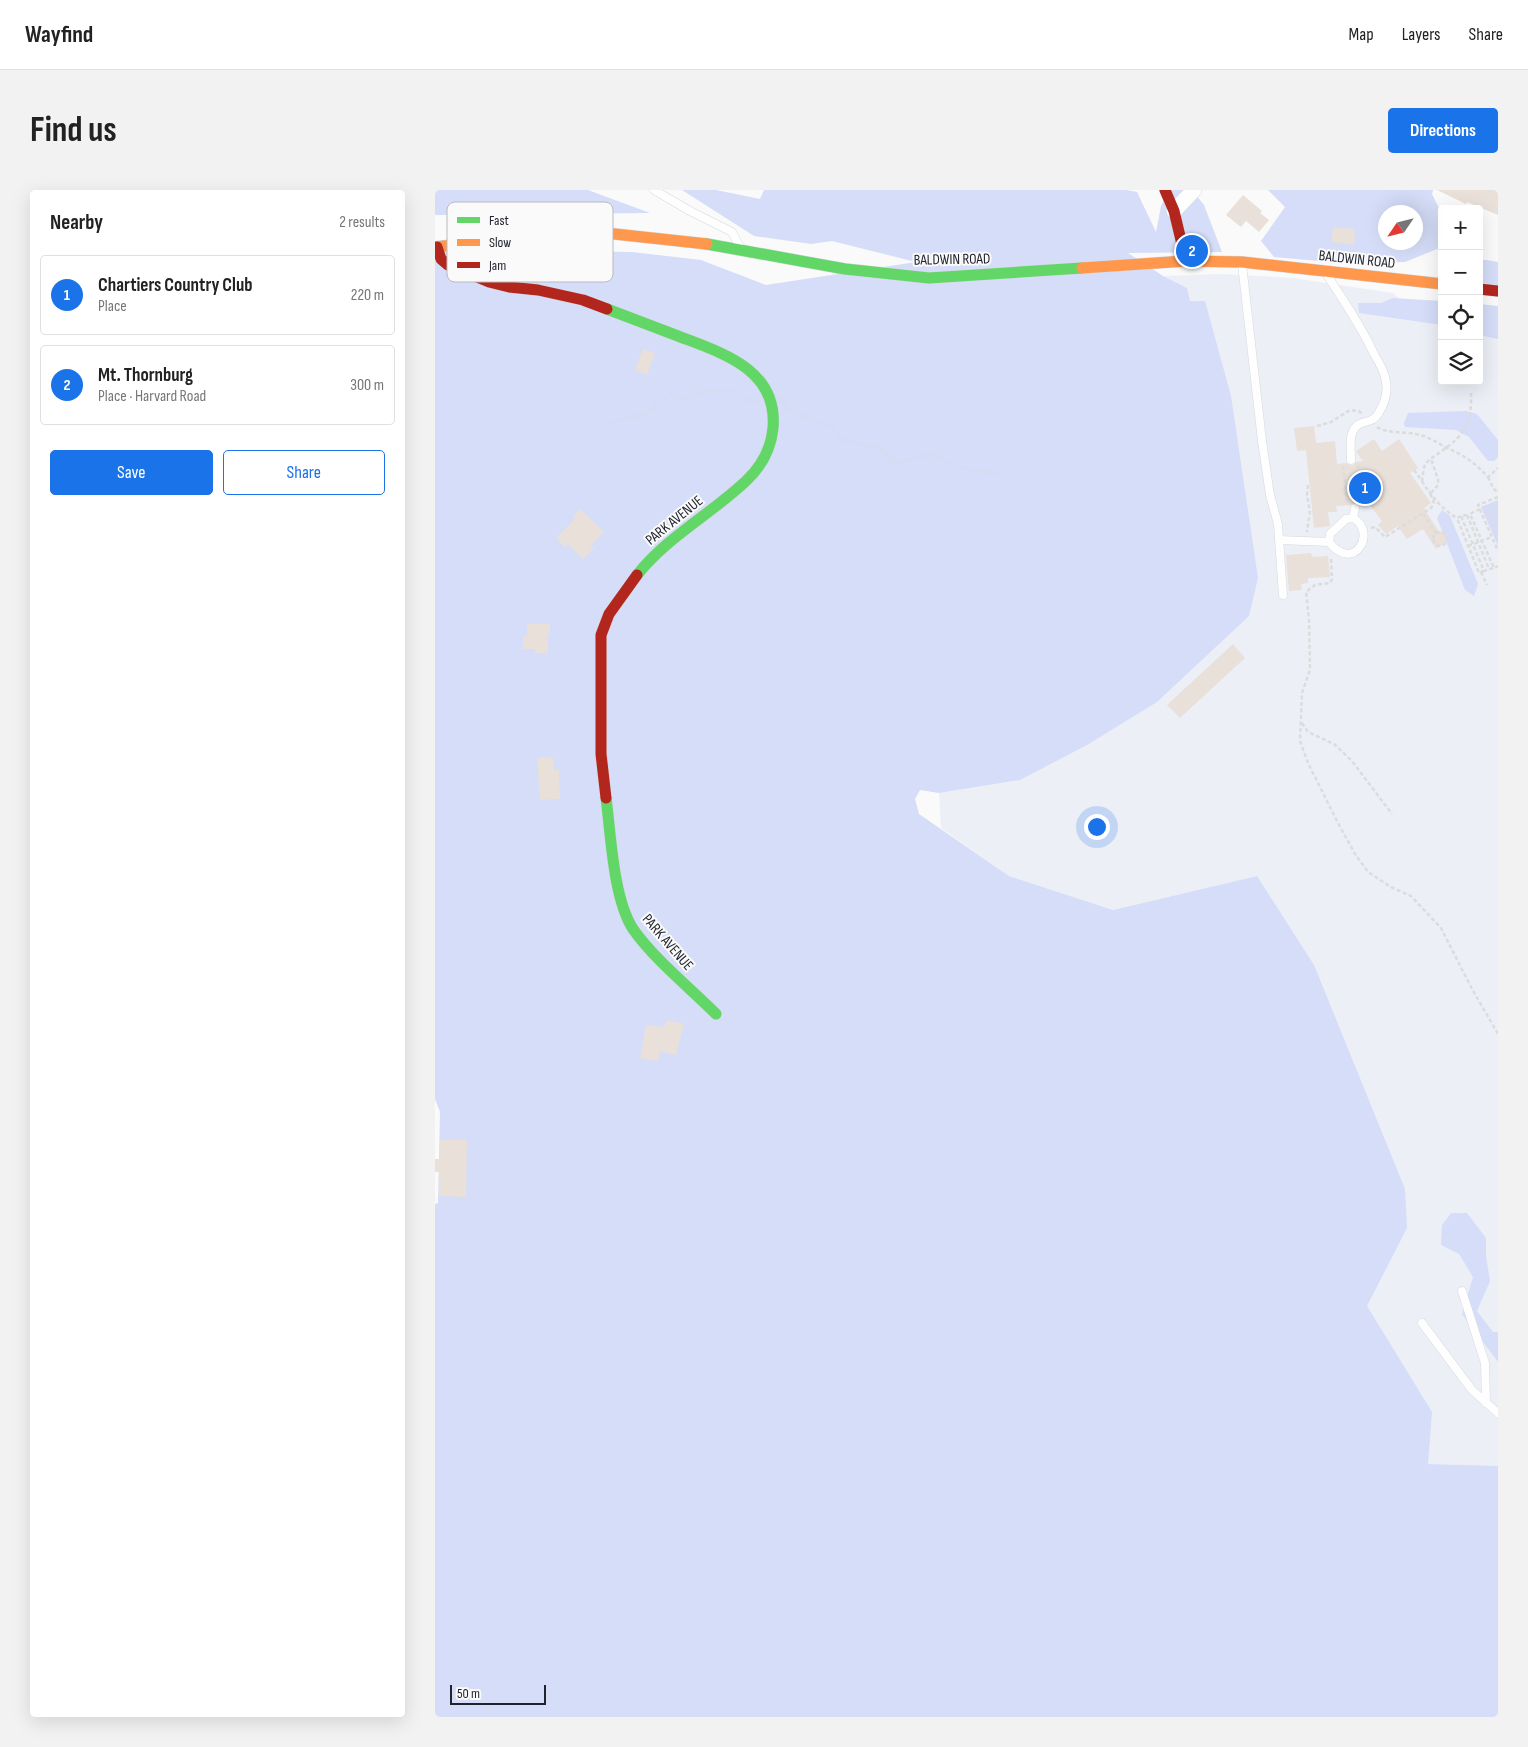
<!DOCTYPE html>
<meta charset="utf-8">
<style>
:root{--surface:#fff;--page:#f2f2f2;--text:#222;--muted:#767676;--line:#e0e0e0;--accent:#1a73e8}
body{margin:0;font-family:"Sofia Sans Condensed",sans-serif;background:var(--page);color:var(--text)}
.controls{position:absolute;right:15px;top:15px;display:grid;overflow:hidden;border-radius:5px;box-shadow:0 5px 20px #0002}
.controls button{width:45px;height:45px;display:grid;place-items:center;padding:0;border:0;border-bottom:1px solid var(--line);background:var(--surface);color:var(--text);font:25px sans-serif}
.compass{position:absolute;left:943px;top:15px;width:45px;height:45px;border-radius:50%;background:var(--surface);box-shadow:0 5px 20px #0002;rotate:235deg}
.scale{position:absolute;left:15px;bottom:12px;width:96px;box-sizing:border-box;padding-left:5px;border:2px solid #21242f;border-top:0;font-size:14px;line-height:18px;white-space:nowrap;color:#21242f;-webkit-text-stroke:4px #fafafa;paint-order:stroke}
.you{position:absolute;left:661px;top:636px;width:18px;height:18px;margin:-12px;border:4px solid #fff;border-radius:50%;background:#1a73e8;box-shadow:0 0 0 8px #1a73e833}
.badge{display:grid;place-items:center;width:32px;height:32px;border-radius:50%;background:var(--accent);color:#fff;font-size:16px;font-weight:700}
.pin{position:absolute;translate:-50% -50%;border:2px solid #fff;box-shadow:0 1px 5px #0006}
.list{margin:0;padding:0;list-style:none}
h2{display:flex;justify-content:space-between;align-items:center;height:65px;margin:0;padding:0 20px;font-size:21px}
h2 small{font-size:16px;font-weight:400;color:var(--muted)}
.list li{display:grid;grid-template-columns:32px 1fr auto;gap:15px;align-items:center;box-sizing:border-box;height:80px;margin:0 10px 10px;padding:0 10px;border:1px solid var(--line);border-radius:5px}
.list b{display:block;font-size:19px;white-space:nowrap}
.list p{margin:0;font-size:16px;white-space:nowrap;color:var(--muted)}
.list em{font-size:16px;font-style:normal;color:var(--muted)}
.actions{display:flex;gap:10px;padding:15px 20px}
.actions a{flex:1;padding:11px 0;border:1px solid var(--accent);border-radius:5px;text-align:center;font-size:18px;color:var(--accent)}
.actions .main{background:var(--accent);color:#fff}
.icon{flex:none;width:28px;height:28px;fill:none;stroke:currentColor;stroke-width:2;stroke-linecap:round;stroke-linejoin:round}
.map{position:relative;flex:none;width:1063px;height:1527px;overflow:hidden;border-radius:5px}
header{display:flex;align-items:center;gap:30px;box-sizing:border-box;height:70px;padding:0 25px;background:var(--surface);border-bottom:1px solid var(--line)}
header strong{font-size:24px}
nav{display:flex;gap:28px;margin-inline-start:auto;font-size:18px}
.intro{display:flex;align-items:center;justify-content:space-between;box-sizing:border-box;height:120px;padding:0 30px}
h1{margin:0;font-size:35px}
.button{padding:12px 22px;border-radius:5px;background:var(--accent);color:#fff;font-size:18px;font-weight:700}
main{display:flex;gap:30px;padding:0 30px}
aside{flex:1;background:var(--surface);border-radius:5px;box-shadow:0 5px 20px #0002}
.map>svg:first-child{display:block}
.green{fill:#edeff7}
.forest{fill:#d5ddf8;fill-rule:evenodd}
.water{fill:#d5dcf3}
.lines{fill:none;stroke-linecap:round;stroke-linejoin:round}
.stream{stroke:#d5dcf3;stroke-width:4}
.building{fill:#e8e0d9}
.lane-casing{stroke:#d5d8de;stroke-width:9}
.street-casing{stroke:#d5d8de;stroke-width:16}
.fast-casing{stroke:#d5d8de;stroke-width:12}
.slow-casing{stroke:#d5d8de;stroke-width:12}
.jam-casing{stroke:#d5d8de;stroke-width:12}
.path{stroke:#dcdcdd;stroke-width:2.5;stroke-dasharray:4 2.5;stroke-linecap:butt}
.lane{stroke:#fefefe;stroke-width:8}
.street{stroke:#fefefe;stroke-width:15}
.fast{stroke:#63d668;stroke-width:11}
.slow{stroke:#ff974d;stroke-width:11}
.jam{stroke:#b3261e;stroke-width:11}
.labels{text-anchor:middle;stroke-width:4;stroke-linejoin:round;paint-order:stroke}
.street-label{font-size:15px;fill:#21242f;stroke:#fafafa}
.key{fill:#fafafa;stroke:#b9babd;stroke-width:1}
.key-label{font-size:14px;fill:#21242f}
</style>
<header>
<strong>Wayfind</strong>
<nav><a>Map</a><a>Layers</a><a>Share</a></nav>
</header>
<div class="intro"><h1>Find us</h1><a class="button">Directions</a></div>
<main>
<aside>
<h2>Nearby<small>2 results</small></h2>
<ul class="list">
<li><span class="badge">1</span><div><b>Chartiers Country Club</b><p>Place</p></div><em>220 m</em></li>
<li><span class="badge">2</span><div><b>Mt. Thornburg</b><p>Place · Harvard Road</p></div><em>300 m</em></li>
</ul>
<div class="actions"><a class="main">Save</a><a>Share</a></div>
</aside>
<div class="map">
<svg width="1063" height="1527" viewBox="0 0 1063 1527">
<rect width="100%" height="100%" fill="#fafafa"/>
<path class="green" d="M786 84 858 88 958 103 975 118 1007 123V191H1044V128L1063 131V1297L1021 1275 993 1274 878 1074 822 686 678 720 574 686 506 638 504 603 585 590 754 112 752 98 728 86Z"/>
<path class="forest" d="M0 0H153L215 23 0 25Z
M247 0H281L325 9 329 0H691L702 2 721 42 726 16 734 0H757L769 15 787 62 693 63 728 86 752 98 755 111H770L796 206 823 388 814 426 722 512 652 555 585 590 504 603 485 600 480 609 484 624 574 686 678 720 822 686 879 775 970 999 972 1038 932 1116 997 1222 993 1274 1063 1276V1527H0V1014L3 1013 5 922 0 909V59L197 62 266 70 331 95 481 72 397 51 376 54 319 46Z
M833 0H998L997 4 1007 24V57L970 72 906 73 839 67 826 51 850 17ZM951 22H981V52H951Z
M1044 70H1052L1063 72V95L1044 93Z
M958 108 1007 111V135L924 123 923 113H946Z
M1044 114 1063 116V149L1044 145Z
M1031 221 1042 224 1063 250V267L1059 271H1053L1034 247 1021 240 970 237 969 233 973 223Z
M1007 320 1015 326 1043 394 1039 406 1030 400 1002 328Z
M1016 1023H1032L1051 1048V1066L1055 1091 1042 1121 1058 1142H1063V1172L1027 1124 1038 1087 1024 1064 1006 1055 1007 1035Z"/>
<path class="water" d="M1063 310V356L1046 317Z"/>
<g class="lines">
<path class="stream" d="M345 208 353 219 398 238 408 250 442 257 462 273 499 264 521 277 566 284
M176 232 211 224 235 203 249 208 272 201 294 199 318 213 325 209"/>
</g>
<path class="building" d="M1002 0H1063V25L1032 12 1031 14Z
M808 5 827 21 825 23 834 30 824 42 811 31 806 37 791 25Z
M898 37 920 39 919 55 896 52Z
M208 159 220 163 212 185 200 180Z
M879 236 881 253 900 251 902 274 911 273 917 276 921 272 928 271 921 261 939 249 947 261 964 249 983 278 975 283 996 313 989 318 1004 342 1006 341 1013 351 1001 359 988 339 972 349 963 336 951 344 943 335 947 331 933 313H919L916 315 901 316 902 322H893L895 336 879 338 871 260 862 261 859 238Z
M145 319 169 342 156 355 159 358 148 369 133 354 130 357 121 348 140 329 138 327Z
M876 363 877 367 893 366 895 387 873 388V393L866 394 867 400 854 401 851 365Z
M92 434H115V444H113V463H100V459H88V446H92Z
M798 454 810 468 745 528 732 515Z
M118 567 119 580H124L125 609 105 610 102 568Z
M232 830 249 834 241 865 225 861 223 871 205 868 211 835 229 837Z
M5 950H32L31 1007 4 1006V982H0V969H4Z"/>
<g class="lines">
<g class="lane-casing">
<path id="lane" d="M219 0 255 21 297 42 305 57
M807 74 827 251 835 305 843 334 848 405
M892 85C909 111 926 136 939 164 944 172 950 182 951 192 953 204 949 215 943 224 939 231 933 231 927 233 912 238 916 258 916 270
M844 350 894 352 895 344 911 329 918 328 920 318
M894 352C919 384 943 342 918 328
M1027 1101 1050 1173 1051 1213
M987 1133 1037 1200 1063 1223"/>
</g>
<g class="street-casing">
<path id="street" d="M739 21 759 0"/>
</g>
<g class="fast-casing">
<path id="fast" d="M272 54 410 79 494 88 647 78
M172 119C196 128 219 137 243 146 287 163 343 179 338 238 336 259 327 276 311 291 276 324 232 347 202 385
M171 608C176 645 178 708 198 739 219 769 255 798 281 824"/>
</g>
<g class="slow-casing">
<path id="slow" d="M0 57 143 40 272 54
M647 78 751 71 807 72 1007 94"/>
</g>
<g class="jam-casing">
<path id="jam" d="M730 0 739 21 751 71
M2 57 6 69 13 75 54 92 74 97 103 100 148 110 172 119
M1044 99 1063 101
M171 608 166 564V445L174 424 202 385"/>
</g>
<path class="path" d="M882 236 896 232 915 220 924 221 927 224
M942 237C952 244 968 241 980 244 992 246 1001 252 1012 258 1029 265 1040 273 1053 287L1063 278
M923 275 926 310
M908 276 912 313
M979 280 987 291C988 286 988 279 990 275 993 269 1001 266 1005 262 1031 245 1037 232 1036 202
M1053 287 1058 298 1063 303
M987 291C995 305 1008 320 1022 328
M873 295 872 305 875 322 872 341 873 342
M996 303 1003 295V289L996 269
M1063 307 1043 315 1063 361
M1045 319 1035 324 1059 378 1063 376
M988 324 1001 343
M1032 325 1026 326 1049 381 1054 379
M1032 325 1054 379 1059 378
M1026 326 1022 328 1044 383 1049 381
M936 338 940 337 950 347 996 318 999 313 994 301
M998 349a7 7 0 1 1 14 0a7 7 0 1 1-14 0Z
M1033 356 1057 347
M896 369 897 389 895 393 880 395 871 402 874 429 875 480 867 503 865 551 873 573 903 633 920 664 933 682 956 697 976 706 1006 738 1037 799 1063 844
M1046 382 1052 395
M867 533 873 542 899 554 917 571 957 624"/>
<use href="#lane" class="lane"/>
<use href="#street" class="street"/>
<use href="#fast" class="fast"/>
<use href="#slow" class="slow"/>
<use href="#jam" class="jam"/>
</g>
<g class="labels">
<g class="street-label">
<text transform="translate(517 69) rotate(-1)" y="5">BALDWIN ROAD</text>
<text transform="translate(922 69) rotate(6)" y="5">BALDWIN ROAD</text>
<text transform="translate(239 330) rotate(-39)" y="5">PARK AVENUE</text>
<text transform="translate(233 752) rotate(49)" y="5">PARK AVENUE</text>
</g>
</g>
<rect x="12" y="12" width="166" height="80" rx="8" class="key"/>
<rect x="22" y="27" width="23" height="6" fill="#63d668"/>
<rect x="22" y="49" width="23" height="7" fill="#ff974d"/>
<rect x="22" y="72" width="23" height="6" fill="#b3261e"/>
<g class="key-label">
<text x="54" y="35">Fast</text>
<text x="54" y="57">Slow</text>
<text x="54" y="80">Jam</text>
</g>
</svg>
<div class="controls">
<button>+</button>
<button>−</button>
<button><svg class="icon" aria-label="locate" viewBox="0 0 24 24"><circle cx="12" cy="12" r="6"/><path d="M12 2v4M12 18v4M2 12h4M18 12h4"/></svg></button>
<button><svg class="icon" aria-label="layers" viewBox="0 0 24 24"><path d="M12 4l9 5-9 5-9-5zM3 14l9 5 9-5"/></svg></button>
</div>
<svg class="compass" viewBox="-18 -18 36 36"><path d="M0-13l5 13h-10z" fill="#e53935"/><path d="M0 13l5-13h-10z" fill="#767676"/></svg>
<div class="scale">50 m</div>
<div class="you"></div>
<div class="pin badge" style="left:930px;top:298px">1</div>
<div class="pin badge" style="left:757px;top:61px">2</div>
</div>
</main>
